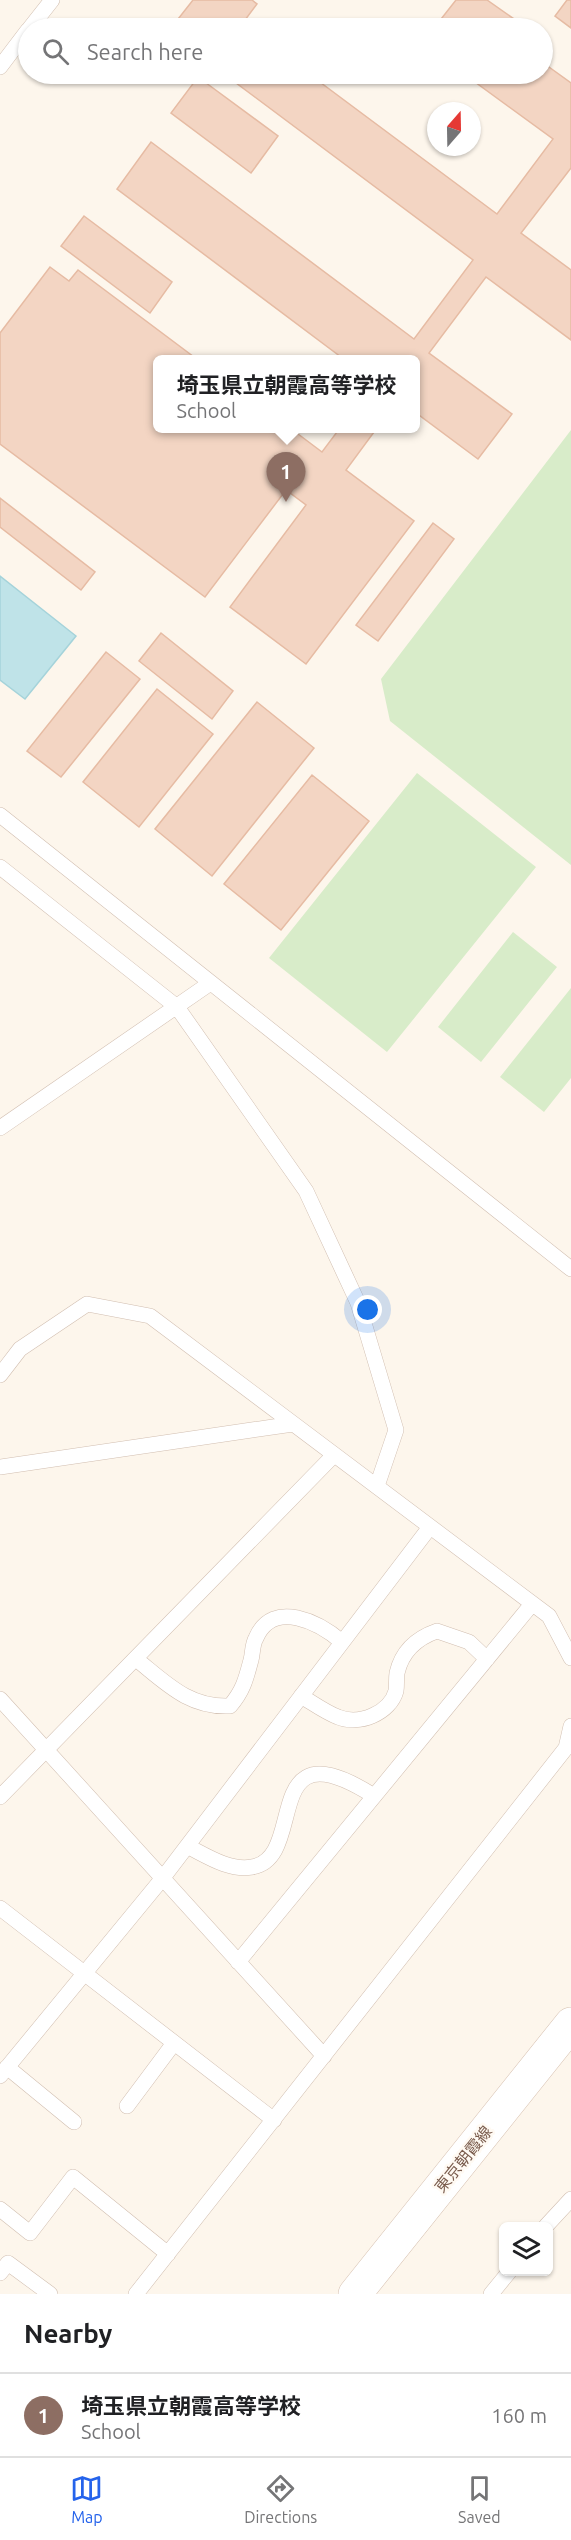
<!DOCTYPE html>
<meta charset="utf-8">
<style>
:root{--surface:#fff;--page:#f2f2f2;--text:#202124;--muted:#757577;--line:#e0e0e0;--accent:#2563eb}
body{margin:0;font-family:Ubuntu,"Noto Sans JP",sans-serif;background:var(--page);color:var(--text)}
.controls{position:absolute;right:18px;bottom:18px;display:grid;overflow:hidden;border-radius:9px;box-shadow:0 2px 4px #0004}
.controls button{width:54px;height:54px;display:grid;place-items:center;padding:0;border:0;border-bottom:2px solid var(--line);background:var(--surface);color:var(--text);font:30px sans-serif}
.compass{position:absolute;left:427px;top:102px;width:54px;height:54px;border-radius:50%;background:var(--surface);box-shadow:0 2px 4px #0004;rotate:20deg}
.you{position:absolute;left:368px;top:1310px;width:21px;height:21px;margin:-15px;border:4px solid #fff;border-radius:50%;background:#1a73e8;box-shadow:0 0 0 9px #1a73e833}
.badge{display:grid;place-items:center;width:39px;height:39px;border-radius:50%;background:var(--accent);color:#fff;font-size:20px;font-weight:700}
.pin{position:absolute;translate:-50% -50px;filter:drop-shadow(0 2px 3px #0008)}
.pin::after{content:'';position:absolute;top:32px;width:21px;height:18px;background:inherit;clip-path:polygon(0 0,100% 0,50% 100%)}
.popup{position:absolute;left:153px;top:355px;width:267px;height:78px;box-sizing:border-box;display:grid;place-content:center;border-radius:9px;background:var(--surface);filter:drop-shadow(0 2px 4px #0005);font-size:20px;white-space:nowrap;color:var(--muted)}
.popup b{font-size:22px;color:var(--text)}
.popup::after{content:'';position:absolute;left:50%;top:100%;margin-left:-12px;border:12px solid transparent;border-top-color:var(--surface)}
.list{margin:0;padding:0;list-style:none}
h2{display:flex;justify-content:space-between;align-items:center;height:78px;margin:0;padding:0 24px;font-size:26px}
h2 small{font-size:20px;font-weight:400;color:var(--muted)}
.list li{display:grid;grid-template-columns:39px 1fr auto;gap:18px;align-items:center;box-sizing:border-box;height:84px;padding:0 24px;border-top:2px solid var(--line)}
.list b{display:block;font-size:22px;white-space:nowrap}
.list p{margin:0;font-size:20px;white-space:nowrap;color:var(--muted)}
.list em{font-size:20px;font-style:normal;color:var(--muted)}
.icon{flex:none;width:33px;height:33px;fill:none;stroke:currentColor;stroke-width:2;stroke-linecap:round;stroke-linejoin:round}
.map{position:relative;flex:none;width:571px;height:2294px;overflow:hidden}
.search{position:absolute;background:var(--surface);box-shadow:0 2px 4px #0004;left:18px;right:18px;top:18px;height:66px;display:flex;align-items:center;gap:15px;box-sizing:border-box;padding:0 21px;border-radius:33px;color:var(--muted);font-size:22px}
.sheet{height:162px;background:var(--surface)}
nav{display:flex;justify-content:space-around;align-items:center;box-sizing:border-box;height:84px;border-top:2px solid var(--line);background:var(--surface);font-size:16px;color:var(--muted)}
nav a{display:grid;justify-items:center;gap:3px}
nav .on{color:var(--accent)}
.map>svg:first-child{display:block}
.green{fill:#d8ecc9}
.water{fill:#bfe3e8;stroke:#a5d3da;stroke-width:1.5}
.building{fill:#f3d5c3;stroke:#e6bba3;stroke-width:1.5}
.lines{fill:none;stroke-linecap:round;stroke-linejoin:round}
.service-casing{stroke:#d1beb0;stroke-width:16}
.secondary-casing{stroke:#d6c0b0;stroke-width:34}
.service{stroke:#fff;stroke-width:15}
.secondary{stroke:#fff;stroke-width:33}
.labels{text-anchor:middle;stroke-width:5;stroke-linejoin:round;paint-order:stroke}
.street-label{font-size:16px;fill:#7a5c4d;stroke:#fffaf3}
</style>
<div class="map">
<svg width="571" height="2294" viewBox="0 0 571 2294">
<rect width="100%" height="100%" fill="#fdf6ec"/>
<path class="green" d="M571 430V865L390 721 381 679Z
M417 773 536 867 387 1052 269 958Z
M513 932 557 967 481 1062 438 1027Z
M571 988V1078L544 1112 500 1077Z"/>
<path class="water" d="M0 576 76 636 25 699 0 680Z"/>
<path class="building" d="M193 0H252L257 4 242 24 249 28H171Z
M456 0H487L514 19 506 28H434Z
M567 0H571V28L555 16Z
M542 62 571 83V168L521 233 571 270V340L486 277 429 353 512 414 478 459 415 412V360H345L117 189 151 142 414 339 473 260 224 74H309L497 214 553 139 464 74H542Z
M198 77 278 136 251 173 171 113Z
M84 216 172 282 150 313 61 246Z
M50 267 69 281 78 270 198 360H157V428H290L322 452 340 428H377L346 470 414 521 306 664 230 607 306 505 286 490 205 597 0 444V333Z
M0 498 95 572 81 590 0 527Z
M433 523 454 539 378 641 356 625Z
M161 633 233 691 212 719 139 661Z
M106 652 140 679 61 777 27 751Z
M157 689 213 734 139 827 83 782Z
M257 702 314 748 212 876 155 829Z
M312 775 369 821 281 930 224 884Z"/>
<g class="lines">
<g class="service-casing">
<path id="service" d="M30 28 52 0
M0 67 28 30
M0 815 571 1269
M0 867 177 1007 306 1191 358 1303 396 1430 377 1486
M0 1128 209 984
M0 1375 20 1349 87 1304 150 1316 549 1616 571 1658
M0 1467 293 1424
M136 1659C166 1683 189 1708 230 1706 243 1691 246 1679 251 1660 253 1653 252 1645 256 1638 273 1598 320 1623 342 1642
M301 1696C313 1703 325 1712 338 1717 359 1726 390 1713 396 1691 397 1685 396 1679 397 1673 402 1651 417 1638 437 1631L469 1642 487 1659
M0 1699 324 2056
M0 1797 334 1455
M187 1846C207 1856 229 1871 252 1867 309 1858 257 1722 374 1796
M0 1908 274 2120
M238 1962 532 1604
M7 2067 74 2122
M0 2076 162 1879 430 1527
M127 2106 174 2043
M0 2209 30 2233 73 2177 168 2254
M546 2226 571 2199
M0 2273 8 2263 50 2294
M136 2294 566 1748 571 1726
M491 2294 509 2272"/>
</g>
<g class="secondary-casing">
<path id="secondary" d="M355 2294 571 2024"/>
</g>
<use href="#service" class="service"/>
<use href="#secondary" class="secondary"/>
</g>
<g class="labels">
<g class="street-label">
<text transform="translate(463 2159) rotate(-51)" y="6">東京朝霞線</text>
</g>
</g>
</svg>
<div class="controls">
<button><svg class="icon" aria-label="layers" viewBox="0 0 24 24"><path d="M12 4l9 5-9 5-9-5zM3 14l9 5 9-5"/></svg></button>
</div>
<svg class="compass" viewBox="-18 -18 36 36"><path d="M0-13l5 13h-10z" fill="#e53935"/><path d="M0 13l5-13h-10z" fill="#757577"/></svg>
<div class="you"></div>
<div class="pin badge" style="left:286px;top:502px;background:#8d6e63">1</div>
<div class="popup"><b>埼玉県立朝霞高等学校</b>School</div>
<div class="search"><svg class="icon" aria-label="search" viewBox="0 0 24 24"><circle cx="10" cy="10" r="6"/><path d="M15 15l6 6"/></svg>Search here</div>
</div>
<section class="sheet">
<h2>Nearby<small></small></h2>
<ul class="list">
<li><span class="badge" style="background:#8d6e63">1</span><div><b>埼玉県立朝霞高等学校</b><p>School</p></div><em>160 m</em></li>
</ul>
</section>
<nav>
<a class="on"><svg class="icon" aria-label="map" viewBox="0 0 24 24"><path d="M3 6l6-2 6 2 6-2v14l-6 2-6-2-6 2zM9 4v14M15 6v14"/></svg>Map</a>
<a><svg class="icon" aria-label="directions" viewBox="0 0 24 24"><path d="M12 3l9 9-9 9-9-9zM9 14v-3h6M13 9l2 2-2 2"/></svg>Directions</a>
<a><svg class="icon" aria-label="saved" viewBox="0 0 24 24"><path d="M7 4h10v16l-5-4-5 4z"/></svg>Saved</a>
</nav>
